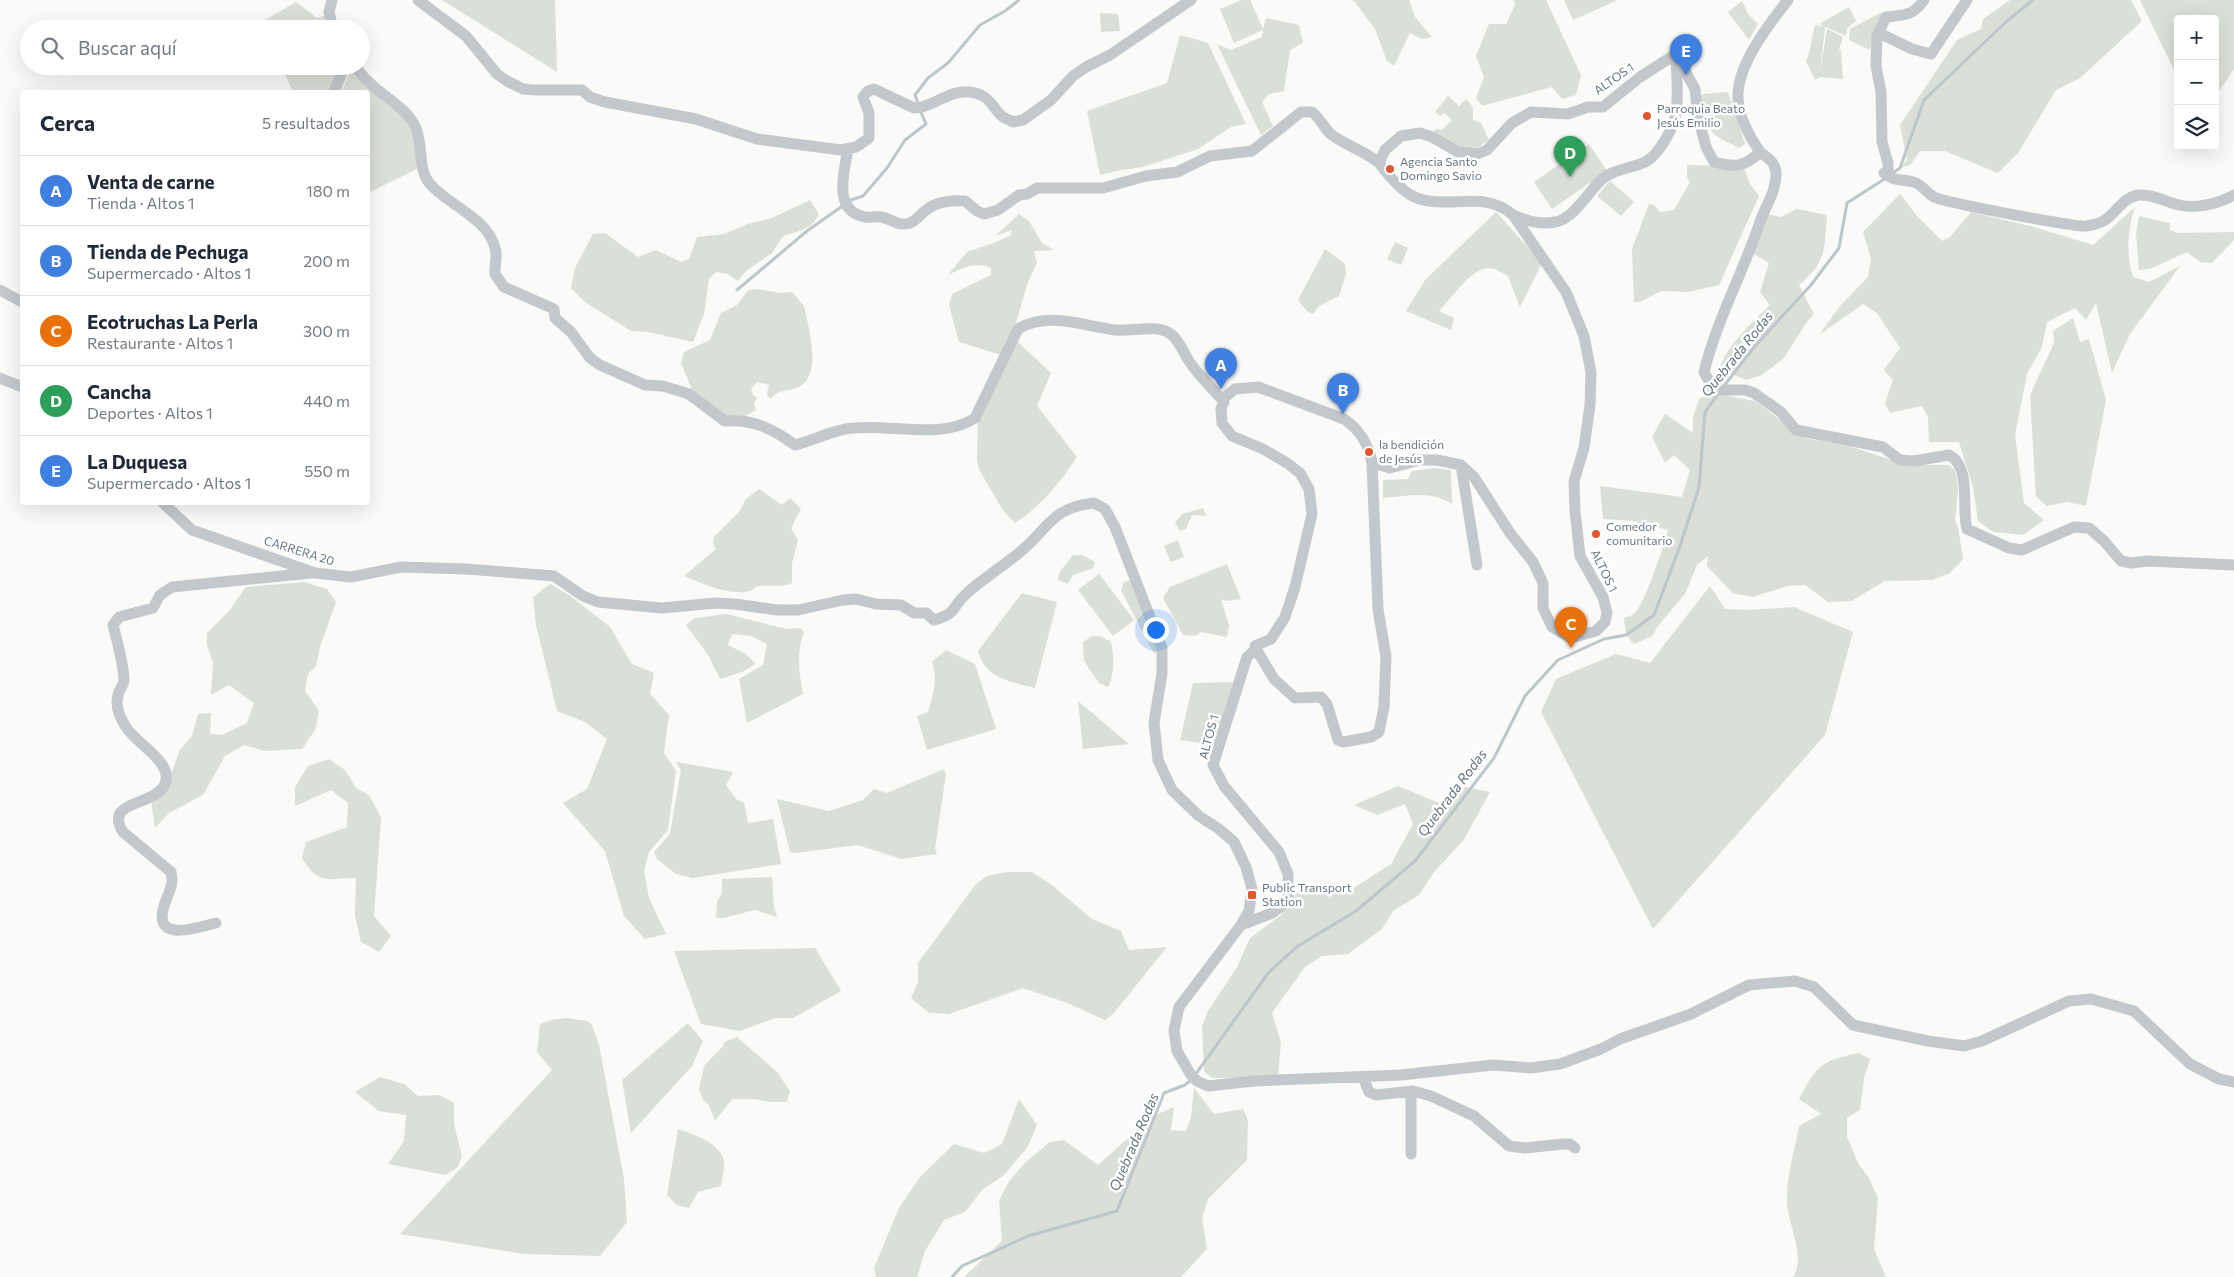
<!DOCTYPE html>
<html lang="es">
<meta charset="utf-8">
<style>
:root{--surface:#fff;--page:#f2f2f3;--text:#1f2937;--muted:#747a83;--line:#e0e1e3;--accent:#7c3aed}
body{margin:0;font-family:Commissioner,sans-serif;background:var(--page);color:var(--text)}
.controls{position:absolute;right:15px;top:15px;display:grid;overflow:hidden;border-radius:5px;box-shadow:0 5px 20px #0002}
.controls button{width:45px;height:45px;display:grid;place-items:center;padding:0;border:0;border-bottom:1px solid var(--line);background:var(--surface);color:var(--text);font:25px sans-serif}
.you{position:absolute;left:1155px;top:629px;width:18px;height:18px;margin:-12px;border:4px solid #fff;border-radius:50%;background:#1a73e8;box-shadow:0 0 0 8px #1a73e833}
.badge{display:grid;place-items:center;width:32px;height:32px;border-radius:50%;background:var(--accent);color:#fff;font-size:16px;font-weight:700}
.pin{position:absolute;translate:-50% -41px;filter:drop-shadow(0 1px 2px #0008)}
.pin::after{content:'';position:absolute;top:26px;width:18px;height:15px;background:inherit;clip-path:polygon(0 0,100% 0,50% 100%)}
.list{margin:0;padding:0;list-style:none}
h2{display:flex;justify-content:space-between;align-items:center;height:65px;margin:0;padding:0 20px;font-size:21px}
h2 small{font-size:16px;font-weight:400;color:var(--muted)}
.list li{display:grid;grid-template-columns:32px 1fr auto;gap:15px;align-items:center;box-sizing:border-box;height:70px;padding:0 20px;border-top:1px solid var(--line)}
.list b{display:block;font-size:19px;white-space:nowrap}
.list p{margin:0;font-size:16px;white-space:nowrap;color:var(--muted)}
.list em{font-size:16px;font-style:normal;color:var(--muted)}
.icon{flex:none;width:28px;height:28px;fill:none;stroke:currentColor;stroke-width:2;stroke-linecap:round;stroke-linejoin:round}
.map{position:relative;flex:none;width:2234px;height:1277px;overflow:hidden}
.search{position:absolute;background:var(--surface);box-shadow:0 5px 20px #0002;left:20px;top:20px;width:350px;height:55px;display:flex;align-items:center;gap:12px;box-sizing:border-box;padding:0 18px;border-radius:28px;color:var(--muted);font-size:19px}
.panel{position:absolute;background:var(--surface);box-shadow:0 5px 20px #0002;left:20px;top:90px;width:350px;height:415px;border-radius:5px}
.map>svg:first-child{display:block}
.green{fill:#dadfd7}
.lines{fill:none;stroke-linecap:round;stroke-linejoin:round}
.stream{stroke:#bbc7cb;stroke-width:3}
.street{stroke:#c3c8cc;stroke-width:11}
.poi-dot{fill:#e4572e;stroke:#fff;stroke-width:2}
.labels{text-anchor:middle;stroke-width:5;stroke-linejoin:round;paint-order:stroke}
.street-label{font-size:12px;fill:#657683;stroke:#fff}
.poi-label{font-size:12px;fill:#657683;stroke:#fff;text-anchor:start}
.water-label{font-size:14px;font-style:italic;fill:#60757c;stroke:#fff}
</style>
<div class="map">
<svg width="2234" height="1277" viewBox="0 0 2234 1277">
<rect width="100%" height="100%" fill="#fafaf8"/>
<path class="green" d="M442 0H555L557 72Z
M1242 0H1250L1263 29 1266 18 1299 25 1303 43 1290 50 1284 91 1269 94 1262 102 1273 126 1261 135 1217 44 1231 50 1262 37 1263 30 1234 43 1220 9Z
M1350 0H1409L1415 17 1432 37 1422 39 1410 33 1394 66 1387 61 1375 29 1354 1Z
M1514 0H1546L1581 75 1576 95 1562 99 1552 87 1482 106 1476 98 1484 77 1476 56 1489 24H1506L1515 5Z
M1564 0H1618L1573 20Z
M2010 0H2131L2142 21 2080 78 2056 90 2018 153 1998 173 1945 151H1920L1910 165 1900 168 1907 160 1900 125 1957 40 1981 29 1983 19Z
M2140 0H2234V69L2215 97V19H2178V78Z
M1742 1 1748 14 1758 24 1749 40 1728 12Z
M296 2 317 18 326 15 332 29H262L260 23Z
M1849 7 1856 21 1847 28 1846 36 1819 24Z
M1882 12 1883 16 1875 30 1870 50 1849 40 1850 29Z
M1100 13 1118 14 1120 31 1101 32Z
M1815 25 1825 27 1820 72 1827 29 1843 37 1839 50H1841L1843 79 1820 77 1815 80 1806 61C1812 49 1811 37 1815 25Z
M1180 35 1208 43 1246 124 1231 127 1198 149 1143 167 1121 170 1100 175 1087 111 1167 83Z
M281 66H341L330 92H293Z
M352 68 412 126 419 168 368 193V92H341Z
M1728 92 1745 144 1739 148C1730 143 1717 139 1711 130 1706 121 1708 114 1699 105V99L1703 94Z
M1448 96 1459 106 1466 99 1473 107V120L1481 123 1489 140C1484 143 1479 147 1474 149 1462 155 1443 139 1434 131L1437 129 1442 130 1452 120 1444 113 1440 116 1435 112Z
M1589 144 1607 171 1552 209 1534 182Z
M1687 165 1743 166 1750 184 1759 196 1719 285 1688 292 1661 291 1640 302H1634L1632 249 1649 204 1654 205 1660 212 1674 210 1690 182 1687 177Z
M1610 181 1634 202 1621 216 1597 196Z
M1900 194 1917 216 1942 241 1950 237 1971 212 2034 227 2093 245 2135 207C2127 231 2126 253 2133 277L2149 282 2180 266 2130 334 2112 373 2096 303 2086 320 2075 308 2047 322 2042 347 2027 374 2015 435 2024 503 2044 520 2023 535 1993 532 1978 521 1973 487 1959 442H1929L1928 417 1922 406 1890 413 1885 403 1893 380 1884 370 1900 348 1877 313 1863 304 1819 335 1840 306 1868 277 1871 259 1863 232Z
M810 200 819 214C812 230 798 231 783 236L772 253 747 270 738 281 727 274 717 272 709 278 704 314 693 342 648 332 631 331 585 302 571 288 575 268 593 234 605 233 638 257 656 250 681 262 689 259 697 237 724 234 748 224 772 218Z
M1797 209 1827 215C1824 250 1827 262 1799 285L1814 314 1806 323 1784 358 1762 375 1746 380 1723 370 1721 366C1726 346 1755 320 1770 305L1760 292 1769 263 1752 253 1766 214 1780 217Z
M1496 212 1542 263 1520 307 1508 276C1502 273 1495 268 1489 268 1471 268 1451 299 1439 311L1454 318 1451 330 1406 311 1425 280Z
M1019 214 1029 221 1042 243 1054 250 1034 251 1037 263 1028 282 1015 326 1001 355 959 342 949 305 952 294 991 275V268C976 261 963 268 948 275L967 252 994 243 1011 235 1012 230 995 236Z
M2139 216 2170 223V230L2178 233 2234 232V240L2212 263 2200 262 2187 252 2150 269 2139 270 2136 233Z
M1395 242 1408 248 1401 265 1387 259Z
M1325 249 1345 264 1346 274 1339 296 1319 306 1313 314 1307 311 1298 300Z
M757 289 780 293 792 292 804 306C808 326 823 375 799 387 789 392 778 388 771 399L767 395 769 385 757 382 751 389 753 395 757 398 754 403 756 410 744 417 729 419 693 392 681 363 684 352 710 340 721 313 737 305 748 290Z
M2073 318 2080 342 2089 339 2106 400 2086 506 2067 502 2047 506 2036 497 2030 395 2054 343 2053 331Z
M1018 342 1051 373 1037 406 1077 457C1060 483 1041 506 1015 523L1003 510 988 485 979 469 977 460 978 416Z
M1711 393 1755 401 1805 438 1849 446 1906 465H1948L1954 469 1957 478 1958 492 1955 521 1958 527 1963 559 1950 573 1932 580 1885 581 1851 601 1828 602 1805 585 1788 586 1752 597 1733 593 1707 566 1708 556 1697 565 1685 594 1658 626 1652 636 1634 644 1626 635 1624 618C1627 617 1633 615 1635 613 1645 603 1664 545 1668 530L1632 521 1603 519 1600 486 1682 497 1690 470 1674 455 1665 463 1652 437 1665 414 1693 433V417L1699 399Z
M1434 468 1451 470 1452 504C1431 490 1408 496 1383 498V480L1408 479 1412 471Z
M759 489 782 505 790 498 801 509 791 528 798 540 792 563V583C780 588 772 585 760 586 756 586 753 590 750 591 728 596 703 584 684 576L716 549 713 543 714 537 739 512 746 499Z
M1203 508 1206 516 1192 515 1186 529 1180 531 1175 523 1182 514Z
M1178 540 1184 557 1171 562 1164 546Z
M1073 555H1082L1095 562 1093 568 1073 575 1068 584 1058 580C1058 570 1068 563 1073 555Z
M1227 564 1241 599 1226 601 1221 599 1229 626 1227 637 1201 632 1195 636 1183 635 1163 598 1170 587Z
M1099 574 1134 620 1113 636 1078 590Z
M1131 580 1159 650 1154 654 1121 590 1124 582Z
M304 582 327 589 336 602 320 647 316 666 308 674 305 691 319 711 315 730 302 749 265 751 244 745 225 756 203 795 169 813 155 828 151 800 167 784 180 750 192 736 198 714 211 713 210 734 222 735 247 723 254 703 229 685 211 695 213 663 207 645V633L229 611 246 587Z
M550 584 569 595 610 627 632 664 654 673 650 694 669 715 664 753 676 771 668 830 649 852 644 871 649 898 666 934 645 939 624 916 605 851 563 803 587 789 607 739 585 722 557 711 536 625 533 597Z
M1710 586 1725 609 1748 610 1794 607 1853 632 1825 735 1653 929 1541 712 1556 679 1616 654 1650 663Z
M1022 593 1057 602 1035 688C1009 681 986 679 978 651Z
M727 614 786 629 801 628 804 632C796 652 799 673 803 694L747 723 739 679 763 665 767 644 751 636 732 634 728 645 744 653 756 664 742 672 720 679 708 655 686 625 695 618Z
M1092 636H1100L1110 641C1115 650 1114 679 1108 687L1099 683 1084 661 1083 642Z
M946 650 975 664 996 729 927 750 917 716 928 712C933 695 938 680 932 662Z
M1233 682 1225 718 1215 745 1180 740 1193 683Z
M1078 701 1129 744 1083 749Z
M329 759 345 770 356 788 370 796 381 818 374 916 391 936 379 952 361 942 355 916 356 878C327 878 319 886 302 858L306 842 347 827 348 803 331 790 295 806V787L308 766Z
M676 762 733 772 726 785 736 799 744 803 748 823 773 819 781 864 693 878 676 874 657 859 654 852 670 834 681 770Z
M944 769 946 774 935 848 937 854 901 859 858 845 795 853 790 852 777 799 829 811 863 800 874 789 887 793Z
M1398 786 1444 805 1460 786 1490 792 1463 841 1434 872 1419 895 1393 911 1382 929 1348 954 1322 956 1305 967 1272 1013 1281 1043 1278 1077 1212 1078 1204 1071 1202 1026 1208 1011 1237 967 1250 938 1281 915 1302 886 1349 891 1391 864 1413 824 1405 804 1377 815 1354 805Z
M1007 872H1032L1052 885 1092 919 1121 931 1129 950 1167 947 1114 1013 1105 1020 1065 1002 1023 988 949 1014 929 1013 911 998 918 982V963L976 884 987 876Z
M772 877 774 907 777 917 755 910 723 918H716L717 902 722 893V879Z
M815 948 841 991 793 1018H775L740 1031 701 1024 674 951Z
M567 1018 587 1021 592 1025 599 1045 624 1179 627 1222 600 1256 524 1254 400 1234 552 1070 537 1052 540 1024 551 1020Z
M688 1023 703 1041 692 1066 631 1133 622 1080Z
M737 1037 778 1073 790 1091 787 1102H770L753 1099H732L715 1121 709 1105 703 1100 699 1089 704 1066 723 1046 724 1042Z
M1858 1053 1870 1059 1864 1078 1860 1110 1847 1118V1137L1858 1163 1869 1178 1878 1198 1874 1249 1886 1277H1793C1807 1255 1786 1222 1787 1198 1787 1175 1795 1149 1799 1126L1821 1114 1799 1099C1818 1064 1820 1062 1858 1053Z
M380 1077 404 1084 418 1096 440 1095 454 1103V1124L462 1156 458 1167 445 1175 388 1164 404 1141 406 1115 379 1111 355 1092Z
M1194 1088 1214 1114 1243 1109 1248 1120 1247 1160 1208 1199 1202 1218 1207 1249 1181 1277H964L1002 1241 999 1200 1010 1180 1026 1162 1050 1142 1064 1140 1098 1165 1153 1116 1174 1107 1171 1130 1186 1131 1191 1117Z
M1019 1099 1037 1125 1027 1148 1003 1176 983 1189 965 1212 944 1220 925 1251 917 1277H876L874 1268 899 1208 920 1177 954 1144 984 1153 1002 1144Z
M678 1129C692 1134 717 1141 723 1158 726 1167 722 1177 721 1186L698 1192 689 1208 677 1205 667 1195Z"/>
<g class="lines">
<path class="stream" d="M918 104 915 95 928 78 948 63 980 25 1005 11 1019 0
M1891 174 1900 168 1924 100 2007 21 2033 0
M737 290 807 231 851 200 863 196 887 168 905 140 926 124 920 110
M1724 386 1754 347 1811 285 1839 248 1847 203 1886 178
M1195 1075 1269 972 1298 946 1356 911 1415 861 1494 758 1525 696 1558 660 1604 639 1626 635 1654 615 1680 546 1699 487 1705 412 1719 393
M952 1277 962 1266 1028 1236 1117 1211 1164 1093 1185 1085 1191 1080"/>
<path class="street" d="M332 0 329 12 333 29
M418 0 466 36 497 74 507 81 523 89 535 90H582L590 97 605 102 696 119 757 139 841 150 856 147 869 138V113L863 97 868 91 874 89 914 108C936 108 953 83 981 95 991 99 995 111 1003 117 1006 119 1010 120 1013 122L1023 120 1051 100 1073 76 1086 67 1110 55 1191 0
M1924 0C1913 16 1905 15 1886 17L1877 36 1876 66 1881 92 1882 142 1888 163V173H1884C1896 183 1904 178 1916 183 1923 186 1927 193 1934 197 1943 202 2078 228 2087 226 2093 225 2100 223 2105 220 2117 212 2123 197 2139 195 2152 194 2162 200 2175 204 2194 210 2217 204 2234 195
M1879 33 1912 49 1931 54 1967 0
M355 66C359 71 363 77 368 81 382 96 406 107 415 126 424 145 417 169 430 184 448 205 488 218 495 248 498 256 494 266 495 274L504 287 554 309 555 318 571 332 590 358 600 365 645 385 663 386 689 394 725 421C752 419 772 428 795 445 815 440 834 429 854 428 891 424 942 440 975 418L1018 329C1048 311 1084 326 1115 330 1132 332 1157 323 1172 335 1180 342 1183 352 1189 361 1198 375 1212 388 1224 402
M334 92 345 66
M848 149C844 172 832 212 866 217 871 218 876 216 881 217 893 219 897 227 910 223 915 221 920 215 925 211 936 201 951 200 965 201L977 211 984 214 998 210 1019 195 1027 194 1037 188H1103L1146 176 1177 172 1210 156 1252 151 1301 112H1312C1321 119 1325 130 1332 135 1347 146 1365 151 1379 163
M1760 152C1768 158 1775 162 1776 172 1777 189 1767 204 1761 219 1744 271 1717 319 1704 372L1714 390H1745L1754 393 1781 412 1796 430 1883 447 1900 460 1914 461 1949 455C1972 467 1961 507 1967 529L2009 548 2022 550 2074 527 2089 528 2104 541 2121 561 2131 563 2147 561 2234 565
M1513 215C1526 221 1540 225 1555 222 1573 219 1587 194 1600 181 1612 169 1630 169 1645 162 1656 157 1666 139 1671 129 1680 112 1677 80 1676 60
M0 290 22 302
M0 378 22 387
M1461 465 1477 565
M162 502 192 530 315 573 351 577 401 567 467 569 554 576 583 596 598 602 662 608 716 603 735 604 777 610H798L843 600 856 599 876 604 901 605 914 613H926L934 620C958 613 950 609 965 595 982 579 1002 567 1020 552 1048 529 1052 507 1094 503L1105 509 1115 527 1162 648V673L1154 723 1158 760 1172 790 1199 816 1219 829 1234 842 1246 867 1252 889 1249 911 1241 925 1179 1007 1174 1030 1177 1051 1191 1075 1197 1081 1208 1086 1254 1081 1401 1075 1493 1065 1531 1068 1560 1064 1601 1049 1620 1039 1691 1014 1749 985 1795 981 1814 987 1853 1025 1928 1041 1964 1046 1982 1041 2069 1001 2091 999 2134 1011 2190 1064 2219 1079 2234 1082
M1256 649 1274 679 1295 698 1321 697 1327 704 1338 740 1343 742 1371 737 1379 732 1384 707 1386 657 1378 609 1372 463
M216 923C197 928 150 944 165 903 169 891 174 885 171 872L123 832C103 799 155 807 165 784 174 762 135 743 126 727 120 718 115 706 118 695 119 690 123 686 124 681 124 666 117 640 113 625L119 617 153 608 160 595 172 587 311 573
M1241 925 1272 913 1288 901V874L1279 852 1224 786 1213 765 1247 657 1256 649 1255 646 1271 639 1285 617 1295 587 1312 514 1309 489 1300 473 1287 463 1263 449 1232 436 1222 423 1221 409 1225 397 1235 389 1258 387 1344 419C1359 429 1369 445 1372 463L1390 468 1420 460H1437L1461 465 1474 477 1510 533 1533 562 1543 583V608L1552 627 1571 638 1596 631 1605 622 1607 613 1603 597 1580 556 1575 511 1574 481 1584 448 1590 405 1591 372 1584 336 1566 292 1513 215C1482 187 1441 214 1409 194 1397 186 1388 175 1379 163L1385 150 1401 136 1420 133 1432 137 1458 152 1477 154 1487 150 1512 123 1531 112 1568 114 1588 107H1603L1640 77 1676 54 1695 89 1698 117 1706 147 1714 162C1734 167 1744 168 1760 152 1750 138 1739 117 1738 99 1736 66 1769 24 1788 0
M1363 1077 1369 1092 1376 1095 1413 1091 1431 1096 1474 1116 1509 1146 1525 1148 1563 1144H1570L1575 1148
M1411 1091V1154"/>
</g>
<g class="poi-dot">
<circle cx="1647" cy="116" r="5"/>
<circle cx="1390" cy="169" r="5"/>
<circle cx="1369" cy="452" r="5"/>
<circle cx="1596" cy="534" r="5"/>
<rect x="1247" y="890" width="10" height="10" rx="2.5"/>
</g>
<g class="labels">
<g class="street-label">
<text transform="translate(1614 79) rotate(-35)" y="4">ALTOS 1</text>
<text transform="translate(299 551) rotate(17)" y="4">CARRERA 20</text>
<text transform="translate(1604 571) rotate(64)" y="4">ALTOS 1</text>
<text transform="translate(1209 737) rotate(-75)" y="4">ALTOS 1</text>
</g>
<g class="poi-label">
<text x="1657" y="113">Parroquia Beato<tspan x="1657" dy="14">Jesús Emilio</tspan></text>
<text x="1400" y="166">Agencia Santo<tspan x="1400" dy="14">Domingo Savio</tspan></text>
<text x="1379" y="449">la bendición<tspan x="1379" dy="14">de Jesús</tspan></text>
<text x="1606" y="531">Comedor<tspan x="1606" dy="14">comunitario</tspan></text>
<text x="1262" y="892">Public Transport<tspan x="1262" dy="14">Station</tspan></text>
</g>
<g class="water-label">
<text transform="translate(1737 354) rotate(-51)" y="5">Quebrada Rodas</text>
<text transform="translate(1452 793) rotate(-53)" y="5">Quebrada Rodas</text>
<text transform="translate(1134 1142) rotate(-67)" y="5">Quebrada Rodas</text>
</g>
</g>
</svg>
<div class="controls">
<button>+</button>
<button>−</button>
<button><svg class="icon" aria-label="layers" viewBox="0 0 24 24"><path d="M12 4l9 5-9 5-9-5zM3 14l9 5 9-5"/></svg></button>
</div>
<div class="you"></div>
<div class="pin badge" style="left:1221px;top:389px;background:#3f7fe0">A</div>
<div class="pin badge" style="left:1343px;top:414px;background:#3f7fe0">B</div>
<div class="pin badge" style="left:1571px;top:648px;background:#e8710a">C</div>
<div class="pin badge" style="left:1570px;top:177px;background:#2e9e5b">D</div>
<div class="pin badge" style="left:1686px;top:75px;background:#3f7fe0">E</div>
<div class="search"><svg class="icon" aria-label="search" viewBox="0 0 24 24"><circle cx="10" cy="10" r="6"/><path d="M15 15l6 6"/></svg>Buscar aquí</div>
<section class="panel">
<h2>Cerca<small>5 resultados</small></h2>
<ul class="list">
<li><span class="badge" style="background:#3f7fe0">A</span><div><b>Venta de carne</b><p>Tienda · Altos 1</p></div><em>180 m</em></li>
<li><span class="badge" style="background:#3f7fe0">B</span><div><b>Tienda de Pechuga</b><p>Supermercado · Altos 1</p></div><em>200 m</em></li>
<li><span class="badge" style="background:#e8710a">C</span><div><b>Ecotruchas La Perla</b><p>Restaurante · Altos 1</p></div><em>300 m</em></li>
<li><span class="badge" style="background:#2e9e5b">D</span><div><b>Cancha</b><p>Deportes · Altos 1</p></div><em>440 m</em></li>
<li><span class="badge" style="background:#3f7fe0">E</span><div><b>La Duquesa</b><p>Supermercado · Altos 1</p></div><em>550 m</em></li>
</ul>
</section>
</div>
